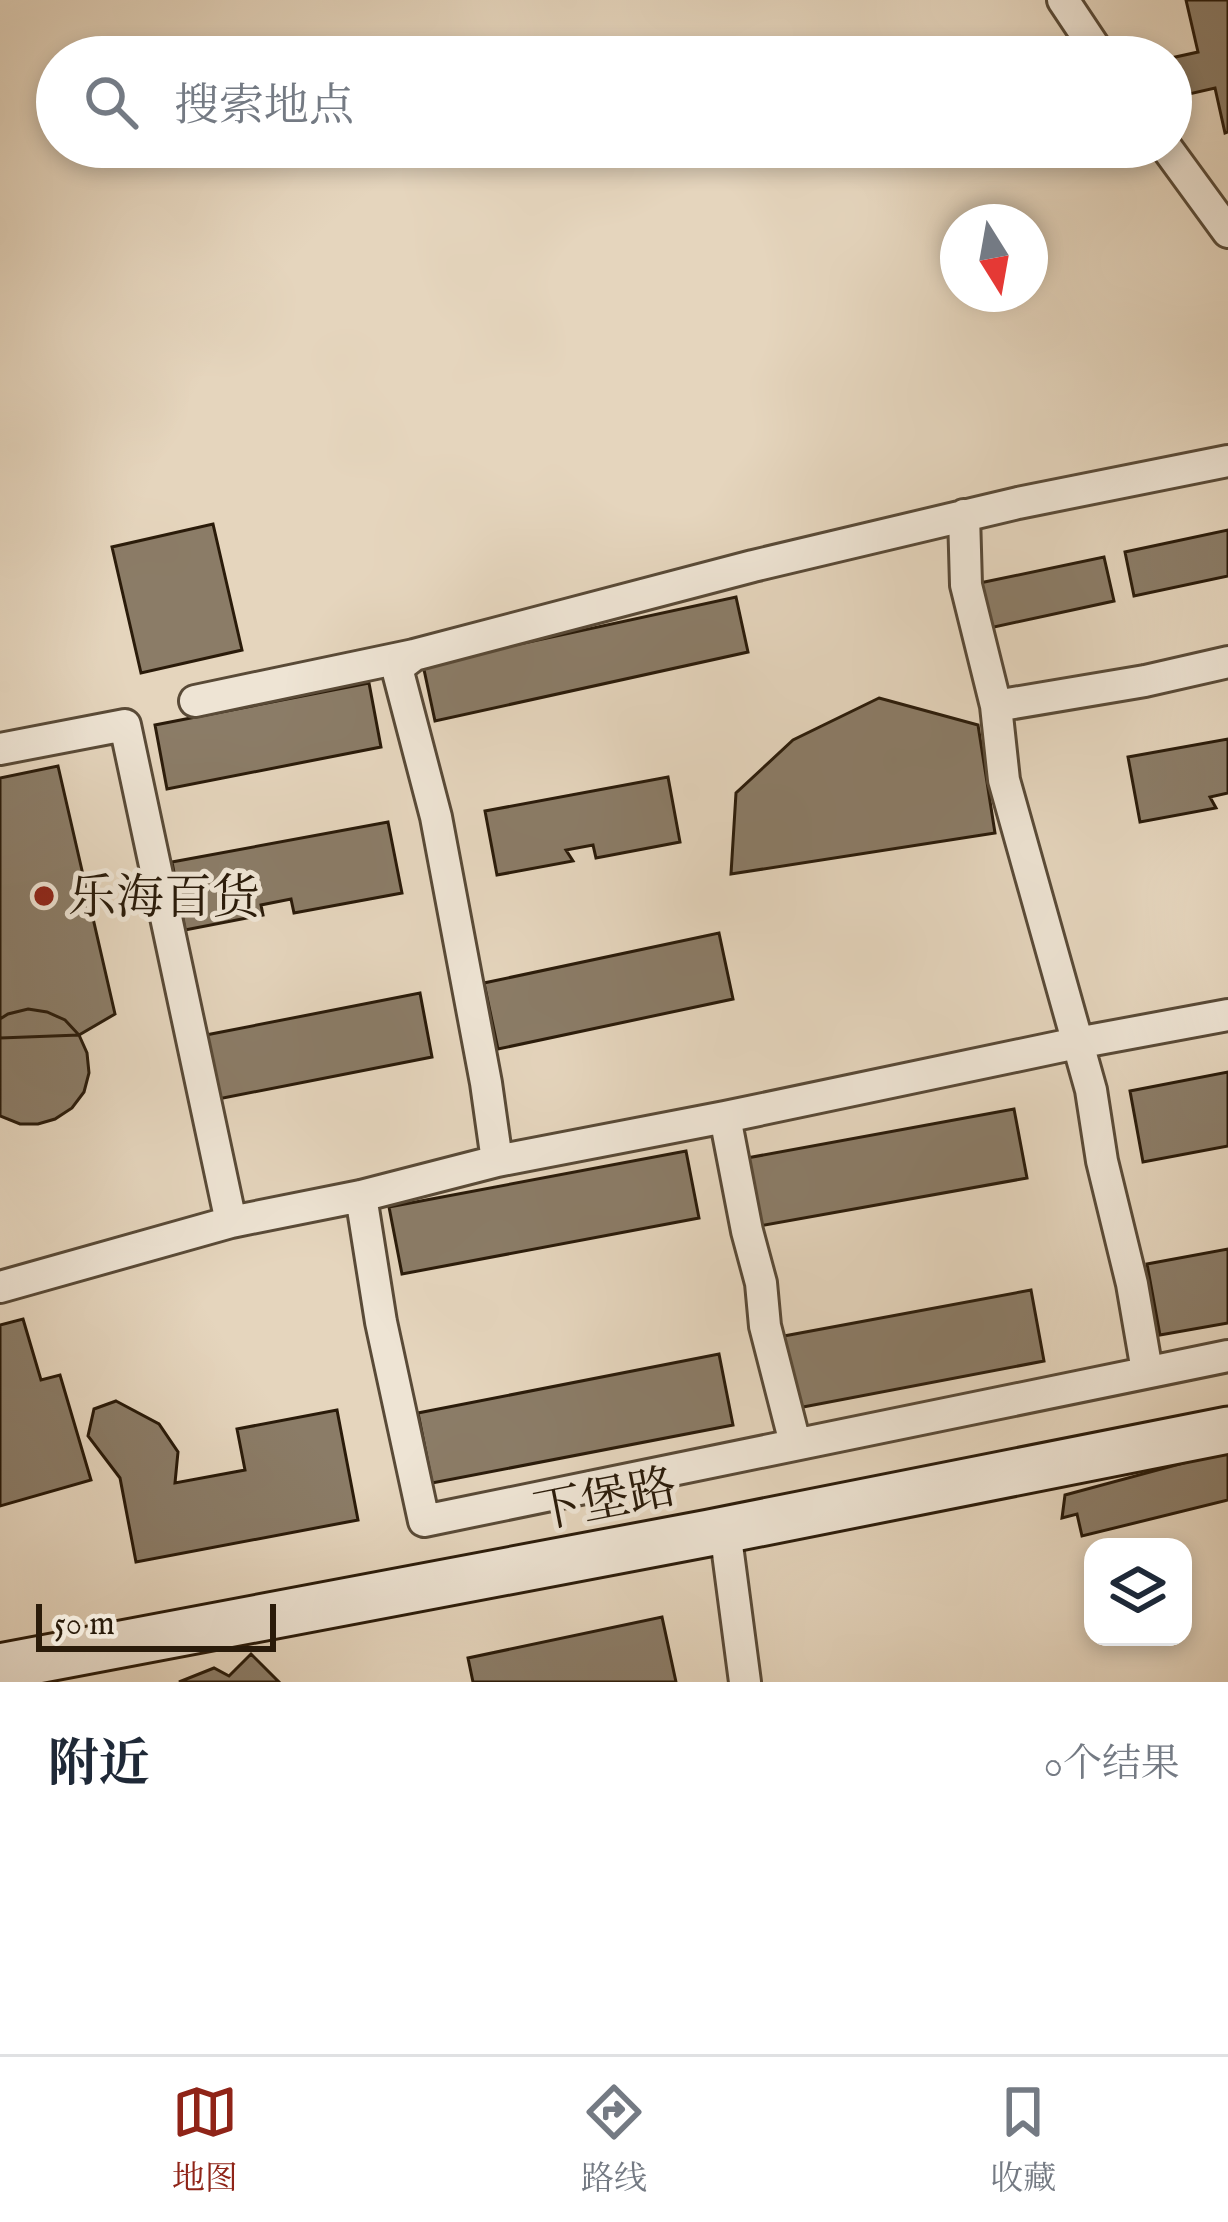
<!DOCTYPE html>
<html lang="zh">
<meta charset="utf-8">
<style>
:root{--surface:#fff;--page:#f2f2f3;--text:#1f2937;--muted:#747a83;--line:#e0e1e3;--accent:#8f2418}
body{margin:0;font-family:"IM FELL English","Noto Serif SC",serif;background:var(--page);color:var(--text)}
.controls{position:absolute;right:36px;bottom:36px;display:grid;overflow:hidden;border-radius:24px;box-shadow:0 6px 18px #0003}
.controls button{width:108px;height:108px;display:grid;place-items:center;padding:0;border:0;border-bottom:3px solid var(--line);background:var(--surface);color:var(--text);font:60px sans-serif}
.compass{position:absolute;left:940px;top:204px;width:108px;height:108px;border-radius:50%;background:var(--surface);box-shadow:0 6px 18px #0003;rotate:169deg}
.scale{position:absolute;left:36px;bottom:30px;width:240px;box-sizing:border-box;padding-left:12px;border:6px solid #2a1b0a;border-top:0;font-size:33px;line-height:42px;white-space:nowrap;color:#2a1b0a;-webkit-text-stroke:9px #eee4d4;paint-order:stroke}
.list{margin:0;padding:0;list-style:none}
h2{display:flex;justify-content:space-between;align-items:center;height:156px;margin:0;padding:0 48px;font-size:51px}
h2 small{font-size:39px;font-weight:400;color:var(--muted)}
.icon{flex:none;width:66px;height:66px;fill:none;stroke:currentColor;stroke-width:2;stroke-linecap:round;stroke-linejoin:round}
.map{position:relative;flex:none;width:1228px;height:1682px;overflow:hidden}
.search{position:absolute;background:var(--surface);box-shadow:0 6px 18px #0003;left:36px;right:36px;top:36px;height:132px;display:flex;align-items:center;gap:30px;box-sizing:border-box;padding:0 42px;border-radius:66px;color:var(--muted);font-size:45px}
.sheet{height:372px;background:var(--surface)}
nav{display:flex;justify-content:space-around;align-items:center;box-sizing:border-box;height:168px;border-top:3px solid var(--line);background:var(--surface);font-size:33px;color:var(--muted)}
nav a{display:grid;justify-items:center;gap:6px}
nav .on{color:var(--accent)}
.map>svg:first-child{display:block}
.building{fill:#8b7c67;stroke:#2a1b0a;stroke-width:3}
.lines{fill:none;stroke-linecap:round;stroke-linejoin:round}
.street-casing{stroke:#594a37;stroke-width:36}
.secondary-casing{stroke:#2a1b0a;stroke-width:51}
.street{stroke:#eee4d4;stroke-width:30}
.secondary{stroke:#eee4d4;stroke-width:45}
.poi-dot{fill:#8f2418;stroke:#eee4d4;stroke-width:4.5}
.labels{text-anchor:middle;stroke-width:10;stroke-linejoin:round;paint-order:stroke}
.poi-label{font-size:48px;fill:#2a1b0a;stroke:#eee4d4;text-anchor:start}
.street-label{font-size:48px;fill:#2a1b0a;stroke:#eee4d4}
</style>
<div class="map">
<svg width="1228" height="1682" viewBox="0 0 1228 1682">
<rect width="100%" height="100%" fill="#e5d5bd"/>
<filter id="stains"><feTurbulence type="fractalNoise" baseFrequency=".00167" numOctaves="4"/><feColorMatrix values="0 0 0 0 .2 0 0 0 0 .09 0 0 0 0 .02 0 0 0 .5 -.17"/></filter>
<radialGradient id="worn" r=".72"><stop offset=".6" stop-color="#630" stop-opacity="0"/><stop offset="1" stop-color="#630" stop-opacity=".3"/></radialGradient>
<path class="building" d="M1186 0H1228V132L1225 133 1215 88 1176 97 1171 58 1198 52Z
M213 524 242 650 141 673 112 547Z
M1228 530V576L1134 596 1125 552Z
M1104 557 1114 601 985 629 975 584Z
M736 597 748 652 435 721 423 665Z
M369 683 381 747 167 789 155 725Z
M879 698 978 725 995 833 731 874 736 793 793 740Z
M1228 739V793L1210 797 1216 808 1140 822 1128 757Z
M58 766 115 1014 79 1035 0 1038V778Z
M668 777 680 842 596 858 593 845 566 850 573 861 497 875 485 811Z
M388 822 402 893 294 913 291 899 261 905 263 915 185 930 172 862Z
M719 933 733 999 498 1049 484 983Z
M420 993 432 1057 218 1099 206 1035Z
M28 1009 47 1012 65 1020 79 1035 87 1053 89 1073 84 1092 72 1108 55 1119 38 1124H20L0 1116V1019L8 1014Z
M1228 1072V1146L1143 1162 1130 1091Z
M1014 1109 1027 1178 759 1226 747 1158Z
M686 1151 699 1218 402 1274 389 1207Z
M1228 1249V1323L1160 1335 1147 1264Z
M1031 1290 1044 1361 798 1408 784 1336Z
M23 1319 41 1380 60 1375 91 1480 0 1506V1325Z
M719 1354 733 1425 432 1483 418 1413Z
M116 1401 159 1424 178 1452 175 1483 245 1470 237 1429 337 1410 358 1520 136 1562 120 1478 88 1436 94 1409Z
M1228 1451V1500L1082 1536 1077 1514 1062 1518 1065 1495Z
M662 1617 676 1682H473L468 1658Z
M251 1654 279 1682H179L214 1668 229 1676Z"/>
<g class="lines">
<g class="street-casing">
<path id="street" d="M1063 0 1101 57
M1166 147 1228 232
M964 515 966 585 996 706 1004 780 1091 1090 1102 1161 1132 1284 1147 1371
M195 701 414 655
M996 706 1145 681 1228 662
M0 749 125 725 231 1222
M725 1117 747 1231 761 1283 765 1326 795 1443
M497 1161 486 1083 436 817 397 668 414 655 753 566 1018 503 1228 461
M361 1196 381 1322 424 1521 1228 1356
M0 1287 231 1222 361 1196 497 1161 725 1117 1077 1043 1228 1015
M725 1530 745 1682"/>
</g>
<g class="secondary-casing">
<path id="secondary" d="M0 1667 709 1533 1228 1430"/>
</g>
<use href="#street" class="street"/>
<use href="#secondary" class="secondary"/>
</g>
<circle class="poi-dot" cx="44" cy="896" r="12"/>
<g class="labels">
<g class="poi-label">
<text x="68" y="913">乐海百货</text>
</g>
<g class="street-label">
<text transform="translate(605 1498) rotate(-11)" y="17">下堡路</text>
</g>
</g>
<rect width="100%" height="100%" filter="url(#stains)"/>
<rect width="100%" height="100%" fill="url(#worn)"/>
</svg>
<div class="controls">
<button><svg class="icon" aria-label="layers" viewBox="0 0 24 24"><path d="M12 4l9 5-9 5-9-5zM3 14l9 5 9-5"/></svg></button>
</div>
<svg class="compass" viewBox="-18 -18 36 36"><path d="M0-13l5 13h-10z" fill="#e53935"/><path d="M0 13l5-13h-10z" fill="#747a83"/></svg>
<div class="scale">50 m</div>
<div class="search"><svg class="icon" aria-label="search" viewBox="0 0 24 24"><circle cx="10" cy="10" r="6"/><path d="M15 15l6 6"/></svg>搜索地点</div>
</div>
<section class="sheet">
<h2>附近<small>0个结果</small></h2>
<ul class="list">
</ul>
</section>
<nav>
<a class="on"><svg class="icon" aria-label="map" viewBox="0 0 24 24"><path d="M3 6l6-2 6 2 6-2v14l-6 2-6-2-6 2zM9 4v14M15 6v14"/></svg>地图</a>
<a><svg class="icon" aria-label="directions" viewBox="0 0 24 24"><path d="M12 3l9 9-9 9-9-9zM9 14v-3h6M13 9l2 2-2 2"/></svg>路线</a>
<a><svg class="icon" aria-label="saved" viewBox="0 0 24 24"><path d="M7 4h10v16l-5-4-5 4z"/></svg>收藏</a>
</nav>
